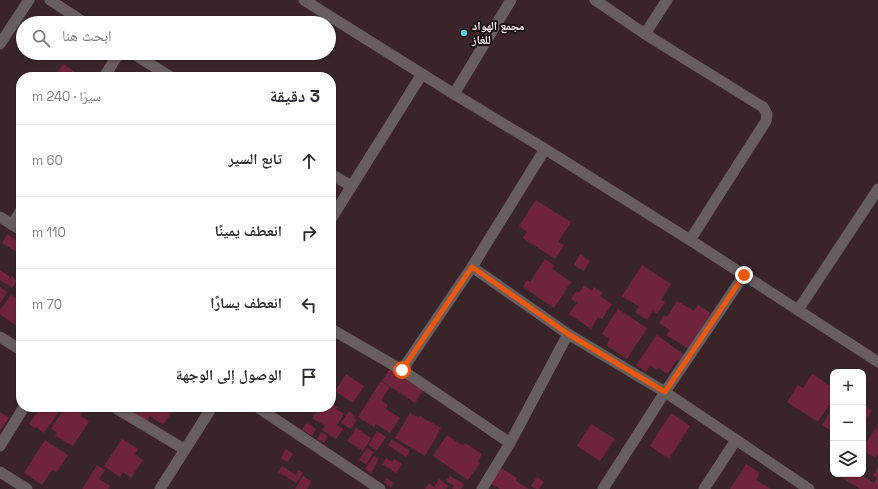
<!DOCTYPE html>
<html lang="ar">
<meta charset="utf-8">
<style>
:root{--surface:#fff;--page:#f2f2f3;--text:#2b2b33;--muted:#7c7c81;--line:#e1e1e2}
body{margin:0;font-family:"Space Grotesk","Noto Naskh Arabic",sans-serif;background:var(--page);color:var(--text);direction:rtl}
.controls{position:absolute;right:12px;bottom:12px;display:grid;overflow:hidden;border-radius:8px;box-shadow:0 1px 3px #0004}
.controls button{width:36px;height:36px;display:grid;place-items:center;padding:0;border:0;border-bottom:1px solid var(--line);background:var(--surface);color:var(--text);font:20px sans-serif}
.stop{position:absolute;width:12px;height:12px;margin:-9px;border:3px solid #ea580c;border-radius:50%;background:#fff}
.stop.end{background:#ea580c;border-color:#fff;box-shadow:0 1px 4px #0008}
.list{margin:0;padding:0;list-style:none}
h2{display:flex;justify-content:space-between;align-items:center;height:52px;margin:0;padding:0 16px;font-size:17px}
h2 small{font-size:13px;font-weight:400;color:var(--muted)}
.list li{display:grid;grid-template-columns:26px 1fr auto;gap:12px;align-items:center;box-sizing:border-box;height:72px;padding:0 16px;border-top:1px solid var(--line)}
.list b{display:block;font-size:15px;white-space:nowrap}
.list em{font-size:13px;font-style:normal;color:var(--muted)}
.icon{flex:none;width:22px;height:22px;fill:none;stroke:currentColor;stroke-width:2;stroke-linecap:round;stroke-linejoin:round}
.map{position:relative;flex:none;width:878px;height:489px;overflow:hidden;direction:ltr}
.search{position:absolute;background:var(--surface);box-shadow:0 1px 3px #0004;left:16px;top:16px;width:320px;height:44px;display:flex;align-items:center;gap:10px;box-sizing:border-box;padding:0 14px;border-radius:22px;color:var(--muted);font-size:15px}
.panel{position:absolute;background:var(--surface);box-shadow:0 1px 3px #0004;left:16px;top:72px;width:320px;height:340px;border-radius:16px;direction:rtl}
.map>svg:first-child{display:block}
.building{fill:#6f243b}
.lines{fill:none;stroke-linecap:round;stroke-linejoin:round}
.minor{stroke:#685d5f;stroke-width:11}
.tertiary{stroke:#685d5f;stroke-width:11}
.route{stroke:#ea580c;stroke-width:5}
.poi-dot{fill:#57c9e2;stroke:#1a1113;stroke-width:1.5}
.labels{text-anchor:middle;stroke-width:4;stroke-linejoin:round;paint-order:stroke}
.poi-label{font-size:12px;font-weight:bold;fill:#f9eaed;stroke:#1a1113;text-anchor:start}
</style>
<div class="map">
<svg width="878" height="489" viewBox="0 0 878 489">
<rect width="100%" height="100%" fill="#392529"/>
<path class="building" d="M63 64 82 77H54Z
M536 200 571 222 558 242 564 245 555 259 523 238 527 232 519 226Z
M7 234 21 243 17 252 2 243Z
M580 254 590 261 584 271 574 265Z
M545 259 555 266 552 269 571 282 554 308 523 287 527 280 530 282Z
M642 265 671 284 661 300 665 302 657 314 653 311 647 320 635 312 639 307 622 296Z
M0 270 10 277 6 284 0 280Z
M12 276 17 281 12 288 6 283Z
M584 285 592 291 594 287 603 293 600 296 612 304 602 319 598 317 591 329 569 314 577 303 571 299 576 291 579 293Z
M0 287 7 292 0 304Z
M11 295 21 302V329L0 314V310Z
M677 301 694 311 698 305 711 313 689 349 666 335 670 330 659 323 664 315 667 317Z
M618 309 647 328 627 359 606 345 610 339 602 334Z
M657 335 685 355 680 362 677 360 667 374 659 368 657 370 650 365 646 372 636 365Z
M390 369 423 391 415 403 382 381Z
M346 374 364 386 353 403 335 391Z
M812 374 833 388V399L818 422 787 402 798 385 803 388Z
M381 381 390 387 381 400 388 405 386 409 400 418 390 433 376 424 374 427 358 417Z
M331 403 337 407 336 409 344 414 337 425 343 429 336 439 322 430 325 426 312 418 319 407H331Z
M863 405 872 411 863 424Z
M41 407H62L44 433 36 427 35 428 29 424Z
M65 407H73L77 410 78 407H84L85 408 80 416 89 421 73 446 55 436 57 432 51 429Z
M128 407H169L173 410 163 425 150 416 146 423 127 410Z
M833 407V432L822 425Z
M349 411 355 416 354 418 357 420 351 429 341 423Z
M0 412 9 418 0 431Z
M410 413 419 418 420 416 441 428 425 456 395 438Z
M671 413 690 426 669 459 650 446Z
M307 423 316 429 312 436 302 430Z
M591 424 615 439 600 461 577 446Z
M356 428 371 438 363 451 347 441Z
M876 428 878 429V454L875 458 863 450V447Z
M377 431 386 437 377 451 368 445Z
M321 432 328 436 324 443 317 439Z
M447 435 463 446 465 443 482 454 478 461 480 463 468 480 433 456Z
M122 439 138 449 135 454 143 460 131 478 123 472 120 477 104 466Z
M392 439 410 451 406 457 388 445Z
M45 440 68 455 57 472 52 470 42 485 24 473Z
M367 448 374 452 366 464 359 460Z
M286 449 293 454 288 462 281 458Z
M374 456 379 459 371 473 365 469Z
M386 458 392 462 394 459 402 464 396 473 382 464Z
M746 464 760 473 756 480 771 489H730Z
M97 465 105 470 99 479 110 486 108 489H82Z
M282 466 296 475 299 470 303 473 296 483 278 472Z
M501 468 517 478 516 481 529 489H500L491 484Z
M878 468V489H860L836 474H859L874 483 877 478 873 475Z
M303 476 311 481 307 489H295Z
M450 476 464 484 461 489H452L454 486 446 481Z
M537 477 544 482 539 489H536L531 486Z
M387 478 393 483 391 487 384 482Z
M439 479 448 486 446 489H425L429 483 434 487Z"/>
<g class="lines">
<path class="minor" d="M50 0 85 23
M595 0 645 34 763 107 767 114 766 121 690 240
M645 34 667 0
M0 44 29 0
M132 53 171 77
M104 77 119 53
M454 94 511 0
M331 174 351 186
M0 217 21 230
M331 219 422 74
M12 225 21 210
M472 267 568 334 665 392 809 489
M798 310 878 189
M331 329 402 370 510 443
M0 337 21 350
M402 370 472 267 545 149
M114 407 184 449
M257 407 380 489
M0 446 24 407
M0 472 27 489
M160 489 212 407
M482 489 510 443 568 334
M603 489 665 392 744 275
M704 489 736 440"/>
<path class="tertiary" d="M304 0 454 94 545 149 690 240 878 362"/>
</g>
<g class="lines">
<path class="route" d="M402 370 472 267 568 334 665 392 744 275"/>
</g>
<circle class="poi-dot" cx="464" cy="33" r="4"/>
<g class="labels">
<g class="poi-label">
<text x="472" y="30">مجمع الهواد<tspan x="472" dy="14">للغاز</tspan></text>
</g>
</g>
</svg>
<div class="controls">
<button>+</button>
<button>−</button>
<button><svg class="icon" aria-label="layers" viewBox="0 0 24 24"><path d="M12 4l9 5-9 5-9-5zM3 14l9 5 9-5"/></svg></button>
</div>
<div class="stop" style="left:402px;top:370px"></div>
<div class="stop end" style="left:744px;top:275px"></div>
<div class="search"><svg class="icon" aria-label="search" viewBox="0 0 24 24"><circle cx="10" cy="10" r="6"/><path d="M15 15l6 6"/></svg>ابحث هنا</div>
<section class="panel">
<h2>3 دقيقة<small>سيرًا · 240 m</small></h2>
<ul class="list">
<li><svg class="icon" aria-label="ahead" viewBox="0 0 24 24"><path d="M12 20V5M6 11l6-6 6 6"/></svg><div><b>تابع السير</b></div><em>60 m</em></li>
<li><svg class="icon" aria-label="right" viewBox="0 0 24 24"><path d="M7 20v-9h11M14 6l5 5-5 5"/></svg><div><b>انعطف يمينًا</b></div><em>110 m</em></li>
<li><svg class="icon" aria-label="left" viewBox="0 0 24 24"><path d="M17 20v-9H6M10 6l-5 5 5 5"/></svg><div><b>انعطف يسارًا</b></div><em>70 m</em></li>
<li><svg class="icon" aria-label="arrive" viewBox="0 0 24 24"><path d="M6 21V4h12l-3 4 3 4H6"/></svg><div><b>الوصول إلى الوجهة</b></div></li>
</ul>
</section>
</div>
